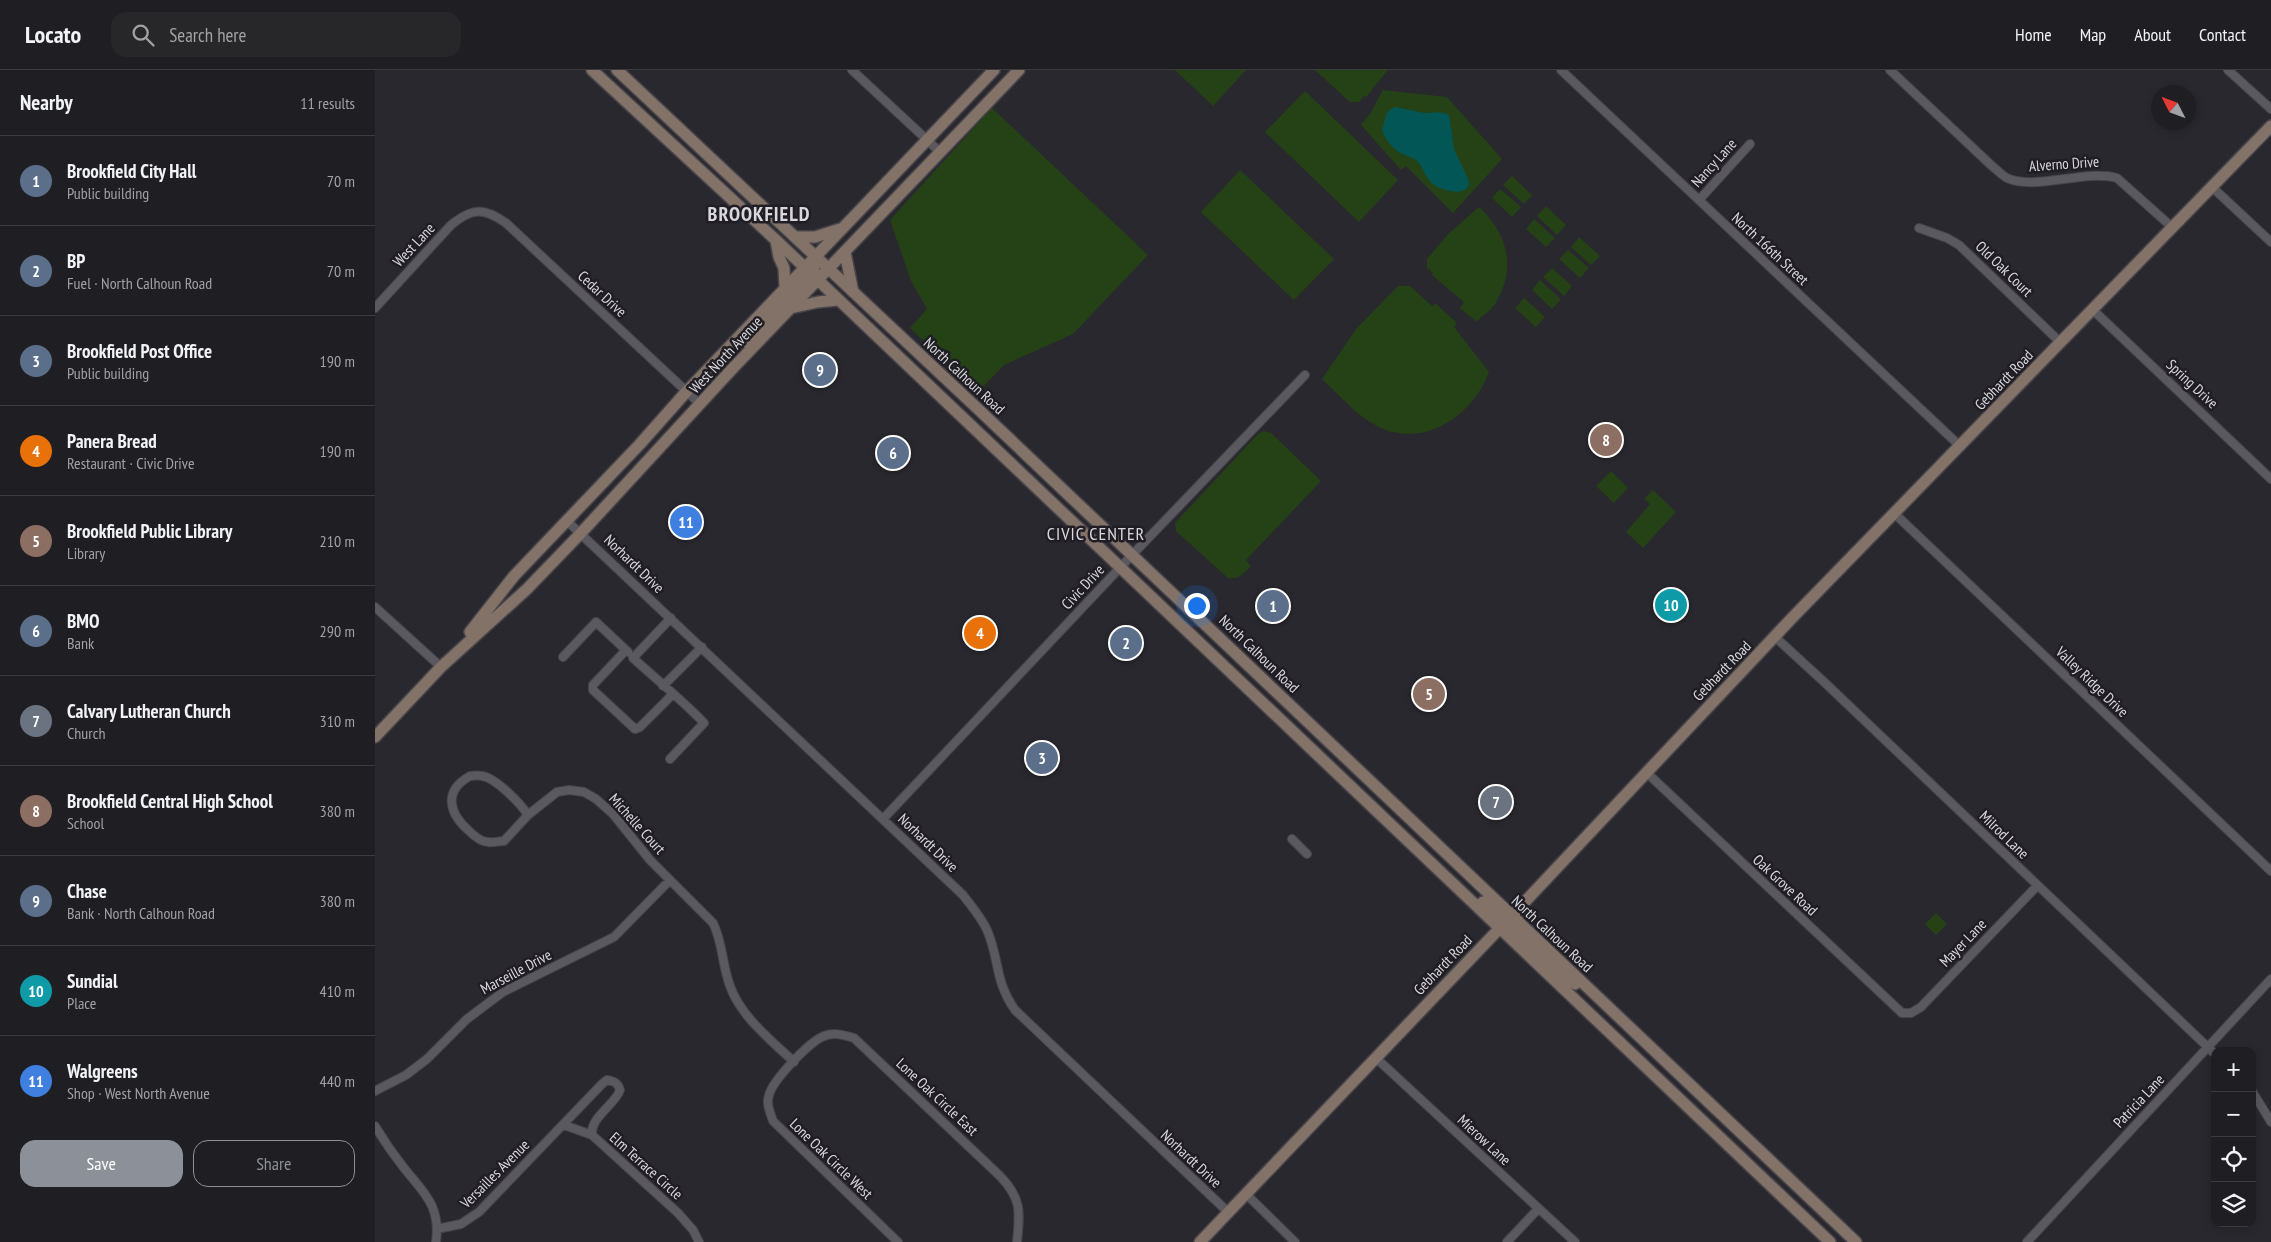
<!DOCTYPE html>
<meta charset="utf-8">
<style>
:root{--surface:#1f1e22;--page:#27272a;--text:#f1f3f6;--muted:#a1a2a5;--line:#3c3c40;--accent:#8c9099}
body{margin:0;font-family:"PT Sans Narrow",sans-serif;background:var(--page);color:var(--text)}
.controls{position:absolute;right:15px;bottom:15px;display:grid;overflow:hidden;border-radius:10px;box-shadow:0 2px 8px #0003}
.controls button{width:45px;height:45px;display:grid;place-items:center;padding:0;border:0;border-bottom:1px solid var(--line);background:var(--surface);color:var(--text);font:25px sans-serif}
.compass{position:absolute;left:1776px;top:15px;width:45px;height:45px;border-radius:50%;background:var(--surface);box-shadow:0 2px 8px #0003;rotate:312deg}
.you{position:absolute;left:821px;top:535px;width:18px;height:18px;margin:-12px;border:4px solid #fff;border-radius:50%;background:#1a73e8;box-shadow:0 0 0 8px #1a73e833}
.badge{display:grid;place-items:center;width:32px;height:32px;border-radius:50%;background:var(--accent);color:#fff;font-size:16px;font-weight:700}
.pin{position:absolute;translate:-50% -50%;border:2px solid #fff;box-shadow:0 1px 5px #0006}
.list{margin:0;padding:0;list-style:none}
h2{display:flex;justify-content:space-between;align-items:center;height:65px;margin:0;padding:0 20px;font-size:21px}
h2 small{font-size:16px;font-weight:400;color:var(--muted)}
.list li{display:grid;grid-template-columns:32px 1fr auto;gap:15px;align-items:center;box-sizing:border-box;height:90px;padding:0 20px;border-top:1px solid var(--line)}
.list b{display:block;font-size:19px;white-space:nowrap}
.list p{margin:0;font-size:16px;white-space:nowrap;color:var(--muted)}
.list em{font-size:16px;font-style:normal;color:var(--muted)}
.actions{display:flex;gap:10px;padding:15px 20px}
.actions a{flex:1;padding:11px 0;border:1px solid var(--accent);border-radius:15px;text-align:center;font-size:18px;color:var(--accent)}
.actions .main{background:var(--accent);color:#fff}
.icon{flex:none;width:28px;height:28px;fill:none;stroke:currentColor;stroke-width:2;stroke-linecap:round;stroke-linejoin:round}
.map{position:relative;flex:none;width:1896px;height:1172px;overflow:hidden}
header{display:flex;align-items:center;gap:30px;box-sizing:border-box;height:70px;padding:0 25px;background:var(--surface);border-bottom:1px solid var(--line)}
header strong{font-size:24px}
nav{display:flex;gap:28px;margin-inline-start:auto;font-size:18px}
.search{width:350px;height:45px;background:var(--page);display:flex;align-items:center;gap:12px;box-sizing:border-box;padding:0 18px;border-radius:15px;color:var(--muted);font-size:19px}
main{display:flex}
aside{flex:1;background:var(--surface)}
.map>svg:first-child{display:block}
.green{fill:#254216}
.water{fill:#025656}
.lines{fill:none;stroke-linecap:round;stroke-linejoin:round}
.street-casing{stroke:#46444a;stroke-width:10}
.secondary-casing{stroke:#46444a;stroke-width:14}
.street{stroke:#5b5960;stroke-width:8}
.secondary{stroke:#837268;stroke-width:11}
.labels{text-anchor:middle;stroke-width:5;stroke-linejoin:round;paint-order:stroke}
.street-label{font-size:15px;fill:#d9d9dd;stroke:#201e24}
.quarter-label{font-size:18px;letter-spacing:1px;fill:#d9d9dd;stroke:#201e24}
.district-label{font-size:20px;font-weight:bold;letter-spacing:1px;fill:#d9d9dd;stroke:#201e24}
</style>
<header>
<strong>Locato</strong>
<div class="search"><svg class="icon" aria-label="search" viewBox="0 0 24 24"><circle cx="10" cy="10" r="6"/><path d="M15 15l6 6"/></svg>Search here</div>
<nav><a>Home</a><a>Map</a><a>About</a><a>Contact</a></nav>
</header>
<main>
<aside>
<h2>Nearby<small>11 results</small></h2>
<ul class="list">
<li><span class="badge" style="background:#5c6f8a">1</span><div><b>Brookfield City Hall</b><p>Public building</p></div><em>70 m</em></li>
<li><span class="badge" style="background:#5c6f8a">2</span><div><b>BP</b><p>Fuel · North Calhoun Road</p></div><em>70 m</em></li>
<li><span class="badge" style="background:#5c6f8a">3</span><div><b>Brookfield Post Office</b><p>Public building</p></div><em>190 m</em></li>
<li><span class="badge" style="background:#e8710a">4</span><div><b>Panera Bread</b><p>Restaurant · Civic Drive</p></div><em>190 m</em></li>
<li><span class="badge" style="background:#8d6e63">5</span><div><b>Brookfield Public Library</b><p>Library</p></div><em>210 m</em></li>
<li><span class="badge" style="background:#5c6f8a">6</span><div><b>BMO</b><p>Bank</p></div><em>290 m</em></li>
<li><span class="badge" style="background:#6b7280">7</span><div><b>Calvary Lutheran Church</b><p>Church</p></div><em>310 m</em></li>
<li><span class="badge" style="background:#8d6e63">8</span><div><b>Brookfield Central High School</b><p>School</p></div><em>380 m</em></li>
<li><span class="badge" style="background:#5c6f8a">9</span><div><b>Chase</b><p>Bank · North Calhoun Road</p></div><em>380 m</em></li>
<li><span class="badge" style="background:#0f9aa8">10</span><div><b>Sundial</b><p>Place</p></div><em>410 m</em></li>
<li><span class="badge" style="background:#3f7fe0">11</span><div><b>Walgreens</b><p>Shop · West North Avenue</p></div><em>440 m</em></li>
</ul>
<div class="actions"><a class="main">Save</a><a>Share</a></div>
</aside>
<div class="map">
<svg width="1896" height="1172" viewBox="0 0 1896 1172">
<rect width="100%" height="100%" fill="#29282e"/>
<path class="green" d="M800 0H871L838 36Z
M940 0H1013L991 27 989 26 984 32H975Z
M1008 20 1072 27 1127 89 1078 143 1031 96 1026 100 986 55 995 44Z
M930 21 1023 110 984 152 890 62Z
M617 38 773 185 698 264 629 295 603 322 535 258 552 239 536 211 515 150Z
M865 100 959 189 919 230 826 142Z
M1137 106 1157 125 1149 134 1128 115Z
M1125 119 1146 137 1137 147 1117 128Z
M1171 136 1191 155 1182 165 1162 146Z
M1104 137C1133 164 1142 199 1120 234 1114 243 1108 244 1102 252L1085 238 1089 232 1057 205 1058 203 1052 198V189L1073 164Z
M1159 149 1180 168 1171 177 1151 159Z
M1204 167 1225 186 1216 195 1196 177Z
M1193 180 1214 198 1205 208 1184 189Z
M1177 198 1197 216 1189 226 1168 207Z
M1165 210 1186 229 1177 239 1157 220Z
M1023 216H1035L1057 236 1060 233 1082 253 1079 257 1114 302C1098 346 1048 380 1002 356 981 345 964 325 947 309L981 259Z
M1149 228 1170 247 1161 257 1140 238Z
M889 361 896 363 946 411 871 490 876 496C869 503 864 510 853 508L804 464 801 461 800 453 883 364Z
M1236 401 1253 418 1239 433 1221 416Z
M1278 420 1301 442 1268 478 1251 462 1275 434 1269 429Z
M1561 843 1572 854 1561 865 1550 854Z"/>
<path class="water" d="M1020 37C1030 39 1039 41 1049 43 1057 43 1066 41 1074 45L1079 79 1094 111C1095 128 1068 121 1059 115 1050 109 1049 97 1041 90 1038 87 1034 87 1030 85 1018 80 1012 72 1007 60 1011 50 1009 41 1020 37Z"/>
<g class="lines">
<g class="street-casing">
<path id="street" d="M477 0 565 82
M1186 0 1586 377
M1515 0 1617 96C1622 100 1627 105 1632 108 1661 121 1709 99 1742 108L1798 158
M1853 0 1896 39
M1837 117 1896 172
M1324 130 1375 74
M1544 158 1572 168 1584 175 1686 273
M0 238 76 155C98 137 109 138 131 153L325 334
M1718 240 1896 409
M1520 444 1896 801
M192 451 588 825C597 837 606 847 612 860 625 890 619 910 640 940L853 1142
M0 537 66 597
M1400 567 1447 610 1840 984
M251 580 218 615V620L260 659 265 657 297 625
M188 587 221 552 253 582
M288 616 327 577
M295 689 329 653C307 630 282 610 258 588L296 548
M1271 702 1527 943H1536L1546 937 1662 816
M95 706C98 706 103 705 107 706 121 708 145 733 153 745L129 771C124 771 118 773 113 772 106 772 98 765 93 760 74 743 68 721 95 706Z
M153 745 182 722 194 720 209 722 221 729 238 744 275 790 338 853C348 873 347 895 355 916 366 947 396 970 419 992
M508 749 757 485 930 305
M917 769 932 784
M1001 988 1200 1172
M0 1021 31 1005 52 989 92 949 128 922 239 867 295 810
M1877 1021 1896 1052
M189 1055 217 1065 303 1143 318 1160 324 1172
M0 1056C9 1071 18 1084 29 1098 49 1123 66 1136 61 1172
M871 1124 920 1172
M62 1159 86 1154 104 1142 227 1014 232 1010C239 1011 243 1013 245 1020 240 1035 215 1047 217 1065
M523 1172 398 1051C395 1042 391 1034 394 1025 398 1010 434 972 449 966 459 962 469 965 479 968L625 1106C647 1129 645 1142 642 1172
M1132 1172 1163 1139
M1652 1172 1896 909"/>
</g>
<g class="secondary-casing">
<path id="secondary" d="M217 0 403 172 1455 1172
M242 0 603 339 1481 1172
M421 167H440L465 159
M401 171 404 187 409 198 410 218
M470 182 478 222
M416 238 443 232 463 230
M374 274 386 257 439 199
M95 562 139 506 265 374 312 321 619 0
M0 667 66 597 152 519 206 463 358 298 644 0
M1108 832 1128 848 1137 846
M1125 858 1135 856 1182 901 1200 914
M825 1172 1145 837 1417 548 1896 56"/>
</g>
<use href="#street" class="street"/>
<use href="#secondary" class="secondary"/>
</g>
<g class="labels">
<g class="street-label">
<text transform="translate(1339 93) rotate(-48)" y="5">Nancy Lane</text>
<text transform="translate(1689 94) rotate(-4)" y="5">Alverno Drive</text>
<text transform="translate(39 175) rotate(-47)" y="5">West Lane</text>
<text transform="translate(1395 179) rotate(43)" y="5">North 166th Street</text>
<text transform="translate(1629 199) rotate(44)" y="5">Old Oak Court</text>
<text transform="translate(227 224) rotate(43)" y="5">Cedar Drive</text>
<text transform="translate(351 285) rotate(-47)" y="5">West North Avenue</text>
<text transform="translate(589 306) rotate(43)" y="5">North Calhoun Road</text>
<text transform="translate(1629 310) rotate(-46)" y="5">Gebhardt Road</text>
<text transform="translate(1817 314) rotate(43)" y="5">Spring Drive</text>
<text transform="translate(259 494) rotate(44)" y="5">Norhardt Drive</text>
<text transform="translate(708 517) rotate(-47)" y="5">Civic Drive</text>
<text transform="translate(884 584) rotate(44)" y="5">North Calhoun Road</text>
<text transform="translate(1347 601) rotate(-46)" y="5">Gebhardt Road</text>
<text transform="translate(1717 612) rotate(44)" y="5">Valley Ridge Drive</text>
<text transform="translate(262 754) rotate(48)" y="5">Michelle Court</text>
<text transform="translate(1629 765) rotate(44)" y="5">Milrod Lane</text>
<text transform="translate(553 773) rotate(44)" y="5">Norhardt Drive</text>
<text transform="translate(1410 815) rotate(43)" y="5">Oak Grove Road</text>
<text transform="translate(1177 864) rotate(43)" y="5">North Calhoun Road</text>
<text transform="translate(1588 873) rotate(-46)" y="5">Mayer Lane</text>
<text transform="translate(1068 895) rotate(-46)" y="5">Gebhardt Road</text>
<text transform="translate(141 902) rotate(-28)" y="5">Marseille Drive</text>
<text transform="translate(562 1027) rotate(43)" y="5">Lone Oak Circle East</text>
<text transform="translate(1764 1031) rotate(-47)" y="5">Patricia Lane</text>
<text transform="translate(1109 1070) rotate(43)" y="5">Mierow Lane</text>
<text transform="translate(456 1089) rotate(44)" y="5">Lone Oak Circle West</text>
<text transform="translate(816 1089) rotate(43)" y="5">Norhardt Drive</text>
<text transform="translate(271 1096) rotate(42)" y="5">Elm Terrace Circle</text>
<text transform="translate(120 1104) rotate(-45)" y="5">Versailles Avenue</text>
</g>
<g class="quarter-label">
<text x="721" y="470">CIVIC CENTER</text>
</g>
<g class="district-label">
<text x="384" y="151">BROOKFIELD</text>
</g>
</g>
</svg>
<div class="controls">
<button>+</button>
<button>−</button>
<button><svg class="icon" aria-label="locate" viewBox="0 0 24 24"><circle cx="12" cy="12" r="6"/><path d="M12 2v4M12 18v4M2 12h4M18 12h4"/></svg></button>
<button><svg class="icon" aria-label="layers" viewBox="0 0 24 24"><path d="M12 4l9 5-9 5-9-5zM3 14l9 5 9-5"/></svg></button>
</div>
<svg class="compass" viewBox="-18 -18 36 36"><path d="M0-13l5 13h-10z" fill="#e53935"/><path d="M0 13l5-13h-10z" fill="#a1a2a5"/></svg>
<div class="you"></div>
<div class="pin badge" style="left:898px;top:536px;background:#5c6f8a">1</div>
<div class="pin badge" style="left:751px;top:573px;background:#5c6f8a">2</div>
<div class="pin badge" style="left:667px;top:688px;background:#5c6f8a">3</div>
<div class="pin badge" style="left:605px;top:563px;background:#e8710a">4</div>
<div class="pin badge" style="left:1054px;top:624px;background:#8d6e63">5</div>
<div class="pin badge" style="left:518px;top:383px;background:#5c6f8a">6</div>
<div class="pin badge" style="left:1121px;top:732px;background:#6b7280">7</div>
<div class="pin badge" style="left:1231px;top:370px;background:#8d6e63">8</div>
<div class="pin badge" style="left:445px;top:300px;background:#5c6f8a">9</div>
<div class="pin badge" style="left:1296px;top:535px;background:#0f9aa8">10</div>
<div class="pin badge" style="left:311px;top:452px;background:#3f7fe0">11</div>
</div>
</main>
